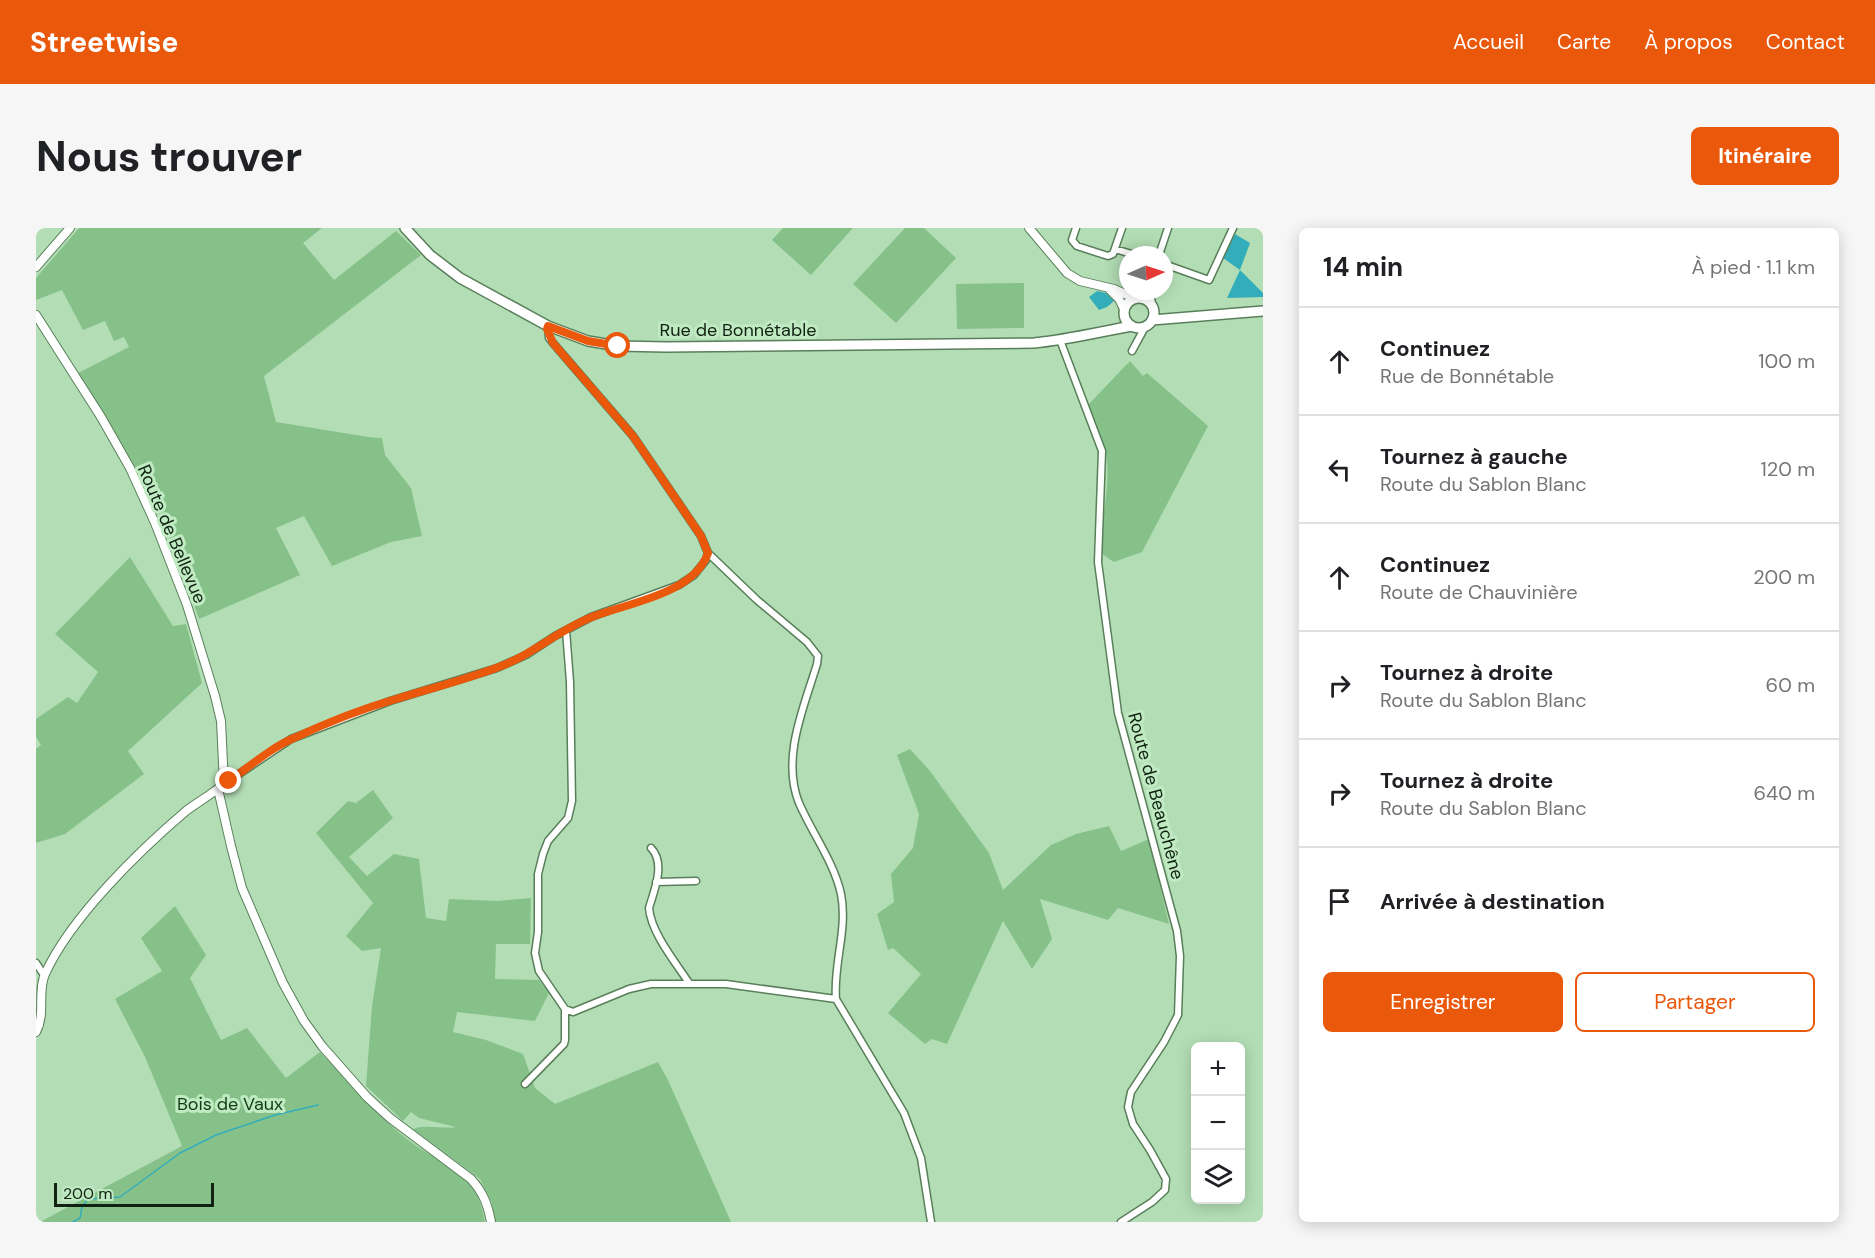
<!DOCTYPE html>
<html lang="fr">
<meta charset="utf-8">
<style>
:root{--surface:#fff;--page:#f6f6f6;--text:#202124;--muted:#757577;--line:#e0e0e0;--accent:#ea580c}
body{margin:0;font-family:"DM Sans",sans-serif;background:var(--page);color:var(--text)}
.controls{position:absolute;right:18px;bottom:18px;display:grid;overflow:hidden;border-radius:9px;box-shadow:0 3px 15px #0003}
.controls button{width:54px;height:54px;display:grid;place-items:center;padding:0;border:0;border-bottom:2px solid var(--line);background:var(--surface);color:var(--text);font:30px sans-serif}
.compass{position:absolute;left:1083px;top:18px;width:54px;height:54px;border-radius:50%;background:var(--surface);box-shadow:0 3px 15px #0003;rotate:87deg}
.scale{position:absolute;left:18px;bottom:15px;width:160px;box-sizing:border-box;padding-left:6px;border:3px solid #112112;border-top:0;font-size:16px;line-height:21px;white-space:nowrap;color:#112112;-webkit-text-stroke:4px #c0ebc2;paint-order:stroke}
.stop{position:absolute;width:18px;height:18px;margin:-14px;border:4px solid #ea580c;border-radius:50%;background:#fff}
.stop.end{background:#ea580c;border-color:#fff;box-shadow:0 2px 6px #0008}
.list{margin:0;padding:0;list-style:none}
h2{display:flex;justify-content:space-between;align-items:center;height:78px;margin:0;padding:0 24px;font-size:26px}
h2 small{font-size:20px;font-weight:400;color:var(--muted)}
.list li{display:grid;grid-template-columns:39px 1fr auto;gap:18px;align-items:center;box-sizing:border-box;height:108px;padding:0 24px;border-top:2px solid var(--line)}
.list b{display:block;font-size:22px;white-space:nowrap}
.list p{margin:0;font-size:20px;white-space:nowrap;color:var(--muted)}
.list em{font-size:20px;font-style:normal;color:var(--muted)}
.actions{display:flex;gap:12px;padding:18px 24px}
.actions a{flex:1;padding:14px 0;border:2px solid var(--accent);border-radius:9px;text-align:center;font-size:21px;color:var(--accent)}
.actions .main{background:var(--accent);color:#fff}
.icon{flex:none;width:33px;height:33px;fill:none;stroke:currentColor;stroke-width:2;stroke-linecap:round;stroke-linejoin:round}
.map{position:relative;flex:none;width:1227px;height:994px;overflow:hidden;border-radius:9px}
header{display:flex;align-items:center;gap:36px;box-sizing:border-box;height:84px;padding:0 30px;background:var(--accent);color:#fff}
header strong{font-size:28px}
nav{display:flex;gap:33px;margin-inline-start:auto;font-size:21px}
.intro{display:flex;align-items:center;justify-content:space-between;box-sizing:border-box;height:144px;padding:0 36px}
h1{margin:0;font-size:42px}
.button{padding:15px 27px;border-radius:9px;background:var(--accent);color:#fff;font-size:21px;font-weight:700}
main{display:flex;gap:36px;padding:0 36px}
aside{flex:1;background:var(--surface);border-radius:9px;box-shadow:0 3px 15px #0003}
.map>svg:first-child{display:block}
.green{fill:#86c18a}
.water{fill:#33adba}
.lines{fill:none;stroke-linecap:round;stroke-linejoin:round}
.stream{stroke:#33adba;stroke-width:1.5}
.minor-casing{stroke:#587f5a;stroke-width:9}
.tertiary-casing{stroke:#587f5a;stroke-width:10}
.primary-casing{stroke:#587f5a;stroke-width:12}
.minor{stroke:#fff;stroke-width:6}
.tertiary{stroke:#fff;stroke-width:8}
.primary{stroke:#fff;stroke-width:9}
.route{stroke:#ea580c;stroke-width:8}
.labels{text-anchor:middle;stroke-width:6;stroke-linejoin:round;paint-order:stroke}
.street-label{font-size:18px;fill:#112112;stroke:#c0ebc2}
.park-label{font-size:18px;fill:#103c16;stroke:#c0ebc2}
</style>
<header>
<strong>Streetwise</strong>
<nav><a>Accueil</a><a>Carte</a><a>À propos</a><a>Contact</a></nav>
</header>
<div class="intro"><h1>Nous trouver</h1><a class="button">Itinéraire</a></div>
<main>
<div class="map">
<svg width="1227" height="994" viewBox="0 0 1227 994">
<rect width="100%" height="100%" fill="#b3deb5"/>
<path class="green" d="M43 0H286L267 15 298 52 360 3 385 27 228 148 240 194 332 209 346 210 349 227 375 260 386 308 355 314 296 338 268 288 240 300 264 347 163 391 147 345 112 260 42 145 93 119 88 109 78 113 69 93 47 102 26 62 0 72V50Z
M747 0H817L775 47 736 12Z
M869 0H888L920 30 860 95 817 56Z
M988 55V100L921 101 920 56Z
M1094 133 1107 148 1111 145 1172 198 1106 324 1078 334 1066 326C1063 293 1077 253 1069 222 1065 207 1057 192 1052 177Z
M94 329 137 398 150 396 166 455 92 523 108 546 29 606 0 615V521L5 517 0 509V491L32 469 41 475 62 444 19 406Z
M874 521 894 543 953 625 967 662 1015 617 1040 606 1073 598 1085 623 1113 611 1133 696 1082 680 1072 692 1004 671 1016 711 996 741 967 693 911 816 896 811 889 816 852 785 885 746 857 720 852 722 841 686 858 674 855 646 877 620 883 586 861 527Z
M337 562 357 590 313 629 331 648 358 626 383 631 390 690 410 693 413 671 460 673 495 670 494 716H460L459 751 503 752 513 765 499 793 421 784 417 804 450 812 487 826 499 860 519 876 622 834 632 852 695 994H458L456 975 444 951 377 901C387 896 408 901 420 899L383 890 375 884 367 893 330 858 336 778 345 720 326 723 310 708 337 675 280 605 312 573 320 575Z
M139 678 170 727 154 750 185 812 211 800 250 850 284 824C310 851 337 883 366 907 399 935 443 943 449 994H4L146 918 109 829 79 771 126 743 105 710Z"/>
<path class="water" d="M1199 6 1214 15 1204 42 1227 65V69L1191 70 1204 42 1187 30Z
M1061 63 1070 65 1078 73 1071 79 1063 82 1053 69Z"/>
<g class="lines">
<path class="stream" d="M37 994 44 990 46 979 52 971 84 969 144 925 180 907 239 887 282 877"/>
<g class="minor-casing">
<path id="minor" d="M1040 0 1036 12 1041 18 1072 28 1077 26 1086 0
M1079 21 1099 27
M1123 27 1132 0
M1128 36 1173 52 1197 0
M1114 63 1116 77
M1100 70 1107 63
M512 98 513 110 517 115 597 208 665 308 672 325 721 372 771 414 782 428 781 436C768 479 745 530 763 575 776 605 798 634 805 666 812 702 797 736 800 771L868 885 885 930 895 994
M1024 112 1066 223 1062 334 1082 485 1141 703 1144 728 1142 787 1128 814 1095 864 1092 879 1097 896 1114 922 1130 951 1129 962 1116 974 1085 994
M1096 123 1109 99
M188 556 255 511 354 473 461 440 490 427 519 408 555 389 643 357 658 347 670 332 672 325
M615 620C630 635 618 663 613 680 615 705 640 735 653 755
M620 654 660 653
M0 735 8 747
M529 781 537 784 593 761 615 756H690L800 771
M489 856 528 816 529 812V781L503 743 499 725 502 704V646L507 626 512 613 532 590 536 573 534 454 530 402"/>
</g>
<g class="tertiary-casing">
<path id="tertiary" d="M993 0 1031 45 1044 53 1078 61 1098 70
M0 39 34 0
M1074 62 1083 71 1088 81
M0 87 65 189 94 240 119 295 151 377 179 468 185 493 188 556C176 566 162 574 150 583 103 623 35 689 9 746 1 764 10 785 0 804
M182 561 195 618 206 660 247 755 268 793 286 818 331 869 354 890 435 951C447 964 452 977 455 994"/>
</g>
<g class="primary-casing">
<path id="primary" d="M369 0 394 27 424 50 512 98 552 113 582 118 630 119 998 115C1031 112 1063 104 1096 98
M1088 85a15 15 0 1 1 30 0a15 15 0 1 1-30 0Z
M1116 92 1227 83"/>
</g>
<use href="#minor" class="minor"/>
<use href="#tertiary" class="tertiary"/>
<use href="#primary" class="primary"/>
</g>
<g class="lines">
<path class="route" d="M193 553C213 539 236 519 258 510 290 495 325 481 360 471 393 461 428 452 460 440 495 428 522 402 556 389 592 375 658 366 672 325L665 308 597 208 517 115 511 101 512 98 552 113 582 118"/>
</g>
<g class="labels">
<g class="street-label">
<text x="702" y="108">Rue de Bonnétable</text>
<text transform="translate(136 306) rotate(67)" y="6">Route de Bellevue</text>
<text transform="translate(1120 568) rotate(75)" y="6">Route de Beauchêne</text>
</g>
<g class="park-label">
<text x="194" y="882">Bois de Vaux</text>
</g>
</g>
</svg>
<div class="controls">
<button>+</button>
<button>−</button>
<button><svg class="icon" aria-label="layers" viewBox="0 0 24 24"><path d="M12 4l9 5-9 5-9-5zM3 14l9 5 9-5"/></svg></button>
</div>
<svg class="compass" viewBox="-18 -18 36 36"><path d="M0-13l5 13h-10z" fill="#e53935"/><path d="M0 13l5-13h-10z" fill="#757577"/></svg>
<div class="scale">200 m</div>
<div class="stop" style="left:582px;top:118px"></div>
<div class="stop end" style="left:193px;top:553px"></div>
</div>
<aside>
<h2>14 min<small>À pied · 1.1 km</small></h2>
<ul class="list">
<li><svg class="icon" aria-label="ahead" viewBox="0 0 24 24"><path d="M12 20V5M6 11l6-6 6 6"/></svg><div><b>Continuez</b><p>Rue de Bonnétable</p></div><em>100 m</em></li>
<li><svg class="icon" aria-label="left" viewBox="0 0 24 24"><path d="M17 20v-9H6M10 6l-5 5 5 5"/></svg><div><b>Tournez à gauche</b><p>Route du Sablon Blanc</p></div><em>120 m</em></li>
<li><svg class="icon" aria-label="ahead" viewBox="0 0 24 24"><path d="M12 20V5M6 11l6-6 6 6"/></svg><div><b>Continuez</b><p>Route de Chauvinière</p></div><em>200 m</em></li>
<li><svg class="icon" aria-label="right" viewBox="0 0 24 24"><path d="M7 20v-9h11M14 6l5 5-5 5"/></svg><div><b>Tournez à droite</b><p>Route du Sablon Blanc</p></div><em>60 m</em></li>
<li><svg class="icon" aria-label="right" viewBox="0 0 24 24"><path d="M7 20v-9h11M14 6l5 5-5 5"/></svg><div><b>Tournez à droite</b><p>Route du Sablon Blanc</p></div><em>640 m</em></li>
<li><svg class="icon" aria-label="arrive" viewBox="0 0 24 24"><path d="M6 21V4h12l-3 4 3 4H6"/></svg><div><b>Arrivée à destination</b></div></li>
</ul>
<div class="actions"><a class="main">Enregistrer</a><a>Partager</a></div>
</aside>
</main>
